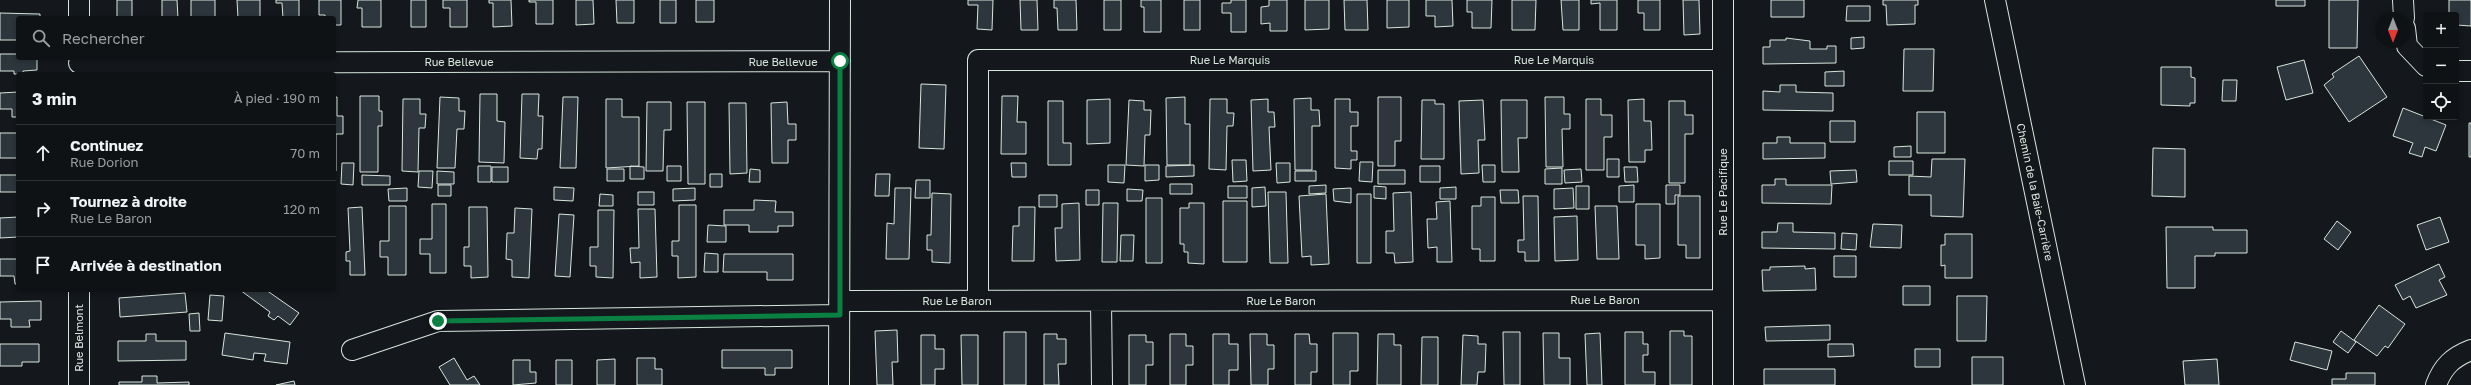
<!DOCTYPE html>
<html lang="fr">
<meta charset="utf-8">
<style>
:root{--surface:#0f1215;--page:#181b1e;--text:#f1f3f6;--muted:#9b9ea0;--line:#2f3234}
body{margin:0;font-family:"Golos Text",sans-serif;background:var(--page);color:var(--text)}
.controls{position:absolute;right:12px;top:12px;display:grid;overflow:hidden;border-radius:4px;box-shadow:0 2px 6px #0003}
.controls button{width:36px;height:36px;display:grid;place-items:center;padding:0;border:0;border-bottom:1px solid var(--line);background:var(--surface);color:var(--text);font:20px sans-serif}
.compass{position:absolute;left:2375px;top:12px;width:36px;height:36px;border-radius:50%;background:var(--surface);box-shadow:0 2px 6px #0003;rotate:180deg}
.stop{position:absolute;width:12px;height:12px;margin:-9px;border:3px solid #0b8043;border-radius:50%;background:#fff}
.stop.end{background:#0b8043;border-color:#fff;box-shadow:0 1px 4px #0008}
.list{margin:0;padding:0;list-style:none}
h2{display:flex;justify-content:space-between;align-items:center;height:52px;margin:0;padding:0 16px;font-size:17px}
h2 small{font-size:13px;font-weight:400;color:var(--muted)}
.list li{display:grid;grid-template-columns:26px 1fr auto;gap:12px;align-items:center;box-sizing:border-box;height:56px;padding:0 16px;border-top:1px solid var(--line)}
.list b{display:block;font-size:15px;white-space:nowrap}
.list p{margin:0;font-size:13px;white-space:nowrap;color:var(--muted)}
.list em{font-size:13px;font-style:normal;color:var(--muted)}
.icon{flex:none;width:22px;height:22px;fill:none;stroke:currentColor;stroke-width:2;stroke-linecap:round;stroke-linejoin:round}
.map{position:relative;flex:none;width:2471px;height:385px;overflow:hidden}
.search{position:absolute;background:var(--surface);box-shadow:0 2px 6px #0003;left:16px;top:16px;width:320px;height:44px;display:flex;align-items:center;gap:10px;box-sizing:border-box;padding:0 14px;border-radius:4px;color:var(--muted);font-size:15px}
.panel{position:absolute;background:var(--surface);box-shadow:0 2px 6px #0003;left:16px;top:72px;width:320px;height:220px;border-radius:4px}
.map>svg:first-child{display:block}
.building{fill:#2c363c;stroke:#d8e6dc}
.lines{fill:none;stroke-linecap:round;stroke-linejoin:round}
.street-casing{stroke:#d8e6dc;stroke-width:22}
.street{stroke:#14181c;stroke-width:20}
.route{stroke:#0b8043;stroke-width:5}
.labels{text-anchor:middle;stroke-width:3;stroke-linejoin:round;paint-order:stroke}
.street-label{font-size:11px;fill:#d8e6dc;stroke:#14181c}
</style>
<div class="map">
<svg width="2471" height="385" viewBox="0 0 2471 385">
<rect width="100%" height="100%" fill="#14181c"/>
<path class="building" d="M117 0H132V18H117Z
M162 0H177L178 18H162Z
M191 0H215V18L191 17Z
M237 0H260V18H238Z
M276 0H299V18H283L282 3H276Z
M319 0H341V25H334V18H325V15H319Z
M358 0H381V27H362V8H357Z
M411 0H426V27H411Z
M443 0H467V27H450V8H443Z
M489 0H511L512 26 493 27V3H489Z
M529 0H553V24H536V2H529Z
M576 0H593L594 24 576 25Z
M616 0H634V23H617Z
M660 0H676V23H660Z
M696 0H714V22H696Z
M968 0H993L992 30 977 29 978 5H968Z
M1020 0H1037L1038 30H1021Z
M1054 0H1076L1077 30H1058L1057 8H1054Z
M1104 0H1121V30H1104Z
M1141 0H1161V32H1144V7H1141Z
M1184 0H1200V30H1184Z
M1231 0H1246V32H1231V13H1222V3H1231Z
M1269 0H1287V31H1270V23L1261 24V7L1269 6Z
M1305 0H1329V29L1305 30Z
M1344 0H1367L1368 30H1345Z
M1387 0H1409V27L1387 28Z
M1426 0H1452L1453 26 1435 27V16H1426Z
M1467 0H1492L1491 28H1472V12H1467Z
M1512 0H1536L1535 30H1512Z
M1561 0H1579V30H1563Z
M1591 0H1617V30H1600V3L1591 4Z
M1638 0H1660V30H1644V13H1638Z
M1683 0H1699L1700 34 1684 35Z
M1771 0H1804V17H1771Z
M1883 0H1918V5H1915V24L1887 25 1886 5H1883Z
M2276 0H2305V6H2276Z
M2329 0H2358L2357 48H2329Z
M2449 0H2471V26L2456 25V15H2449Z
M1847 6H1870V21H1846Z
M0 13 40 14V18H18L17 40H0Z
M1864 37V48L1851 49V38Z
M1786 38 1810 41V49H1827V46H1836V63L1763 64V47H1770V40H1786Z
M1904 49H1934L1933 91H1903Z
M0 54H18V58H37V70L23 71V74H14V71H0Z
M2359 56 2387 97 2349 122 2324 85 2334 77 2332 74Z
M2304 60 2313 93 2286 100 2277 67Z
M2161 67H2191V77L2195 78V103H2190V106L2161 105Z
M1844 71V86H1825V72Z
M2223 80H2237L2236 101H2222Z
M921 84 946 85 944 149 919 148Z
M1780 85H1796V92L1833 93V111L1763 110V91L1780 92Z
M18 92V117H12V109H0V93Z
M480 94H497V121L505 122 504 163 479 162Z
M522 94H539L538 116H543L542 149H538L537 159 520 158Z
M360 96H379V111H382V126H378V172H360Z
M1002 96H1018L1017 122H1026V154H1001Z
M334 97H337V116H343V134H336V171H334Z
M440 97 459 98V111H465L464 129H457L455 168H437Z
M563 97H578L576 168H560Z
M1185 97V124H1190V165H1167L1166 98Z
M1378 97H1401V141H1395V166H1378Z
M1545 97H1564V114H1570V129H1562L1563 167H1546Z
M1311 98V110H1319L1320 126H1312V170H1295L1294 99Z
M403 99H420V114H426L425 128H419L418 172 402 171Z
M606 99H622V117H639V166L606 168Z
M1110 99V143L1087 144V100Z
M1210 99H1227V113H1234L1233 126H1227L1226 170 1209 169Z
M1268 99V112H1274L1275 127H1269L1271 170 1253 171 1251 100Z
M1335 99H1350V112H1358V126H1351V151H1357V160H1351V169L1335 168Z
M1586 99H1601V115H1612V137H1604V170H1586Z
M1644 99V121H1651L1652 150H1645V162H1629L1628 100Z
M1129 100 1144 101V110H1151L1150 135H1145L1144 166 1126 165Z
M1422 100H1435V104H1444V159H1421Z
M1483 100 1485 140H1478L1479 173 1461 174 1459 101Z
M1501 100H1527V138H1518L1519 172H1502Z
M1048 101H1063V143H1071V165H1048Z
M1669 101H1685V115H1693V134H1685V183H1669Z
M647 102H671V130H664L663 171H646Z
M687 102H705V184H688Z
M787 102 788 124H796V140H788V163H772L771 103Z
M729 103H746L747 173 730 174Z
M2403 108 2446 125 2436 151 2425 147 2422 157 2409 153 2413 143 2393 136Z
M1917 112H1945V153H1917Z
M1830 121H1855V142H1830Z
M2469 123H2471V157H2469Z
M0 133H18V158H0Z
M1777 137H1790V143H1825V158L1763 159V143H1777Z
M1911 146V157H1894V147Z
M2153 148 2185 149V197L2152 196Z
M1607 159H1619V177H1607Z
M1932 159H1965L1963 217 1931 216V195H1909V176L1931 177Z
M1232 160H1246L1247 181 1233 182Z
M1889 161H1913V175H1889Z
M1360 162H1373L1372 182 1359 181Z
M342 163H354L353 185 341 184Z
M1011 163H1026V177H1012Z
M1276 163H1290V182L1277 183Z
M1108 165H1125L1124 183 1108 182Z
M1145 165H1159V180L1145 181Z
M1194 165V176L1166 177V166Z
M1482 165H1495V182H1483Z
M478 166H491V182H478Z
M630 166 644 167V179H630Z
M667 166H681V181H667Z
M1420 166H1440V182H1420Z
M492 167H508V182H492Z
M1624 167H1637L1638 182H1625Z
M1562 168V184H1545V169Z
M607 169H624V181H607Z
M750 169 760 170V182H749Z
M1581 169 1582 182 1565 183 1564 170Z
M1378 170H1405V184H1378Z
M1856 170 1857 182 1831 184 1830 171Z
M419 171H433L432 188 418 187Z
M437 171 454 172V184H437Z
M1295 171H1316V181H1295Z
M710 174H722V187H710Z
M876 174H890L889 196H875Z
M0 175H18V192H0Z
M362 175 390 176V185H362Z
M1775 179H1786V185H1832L1831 204 1762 203V185H1775Z
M916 180H930V198H915Z
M1170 184H1192V194H1170Z
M438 185H451V196H438Z
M1326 185V193L1309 194V186Z
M1634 185V202H1619V186Z
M1666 185H1680V195H1675V204H1666Z
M1228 186H1247V198H1228Z
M1374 186 1386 187V199L1374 198Z
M1576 186H1589V209H1576Z
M554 187 574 188 573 201 554 200Z
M1265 187 1266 206 1252 207V188Z
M1456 187V199H1440V188Z
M407 188V201H389L388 189Z
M695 188V200L673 201V189Z
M895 188H911L909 259H886L887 223 894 224Z
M1351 188V203L1334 201 1333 189Z
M1573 188 1574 208 1554 209V189Z
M1127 189 1143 190 1142 201H1127Z
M1086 190H1099V205H1086Z
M1500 190H1518L1519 203H1501Z
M638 192H654V205H638Z
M1268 192H1286L1288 263H1270Z
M1411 192 1413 262 1395 263 1394 253H1386V231H1394L1393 193Z
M932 193 951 194 950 263 932 262V250H927V235H931Z
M600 194 613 195V206H599Z
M1326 194 1329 264 1311 265V256L1302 257 1299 196Z
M1357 194H1371V263H1357Z
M1039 195H1057V207H1039Z
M1523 196H1538L1539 261H1525V252H1518V240H1524Z
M1678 196H1700V258H1686V245H1678Z
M1481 197H1495V261H1480V249H1472V206H1481Z
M1146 198H1162V263H1146Z
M754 200 776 201 775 212H793V226H778V232H749V225H724V210H754Z
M1223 201H1247V262H1223Z
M1450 201 1452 262H1437V247L1428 248 1427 219H1437L1436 202Z
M1079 203 1080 260 1056 261 1055 228H1062V204Z
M1103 203H1118L1117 262H1102Z
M1189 203H1204V264L1188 263V252H1184V244H1180V208H1189Z
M432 204H446V273H430V254H420V239H432Z
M1636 204H1660V258L1645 259V245H1636Z
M679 205H696V277L678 278V256H672V241H679Z
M389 206H406V275H388V257H380V241H389Z
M1595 206H1617L1619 259H1597Z
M362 207 365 275H350V261H346V252L350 251 348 208Z
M469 207H487L488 277 471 278V266H464V247H469Z
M1019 207H1035L1034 261H1012L1013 226H1019Z
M515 208 532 209 529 278 512 277V260L506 259 507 233H514Z
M638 209H655L657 277 640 278V262L631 263 630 248H639Z
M598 210H614L613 278 596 277V266H590V247H598Z
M559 214 574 215 570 277 555 276Z
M1577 216 1578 260 1555 261 1554 217Z
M18 217V237L0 238V218Z
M2440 217 2449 242 2426 250 2417 225Z
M2337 221 2351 232 2338 250 2324 239Z
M1778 223H1793V232L1835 233V249L1762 248V232H1777Z
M1873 224 1902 225 1901 248 1870 247Z
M708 225 726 226V242H707Z
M2166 227H2213V230H2247V253H2215V256H2195V288H2167Z
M1842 233 1857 234 1856 250 1841 249Z
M1945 234H1972V278H1945V265L1941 266V245H1945Z
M1121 235H1134L1133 261H1120Z
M705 253 718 254V272H704Z
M724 254H793V280H767V272H723Z
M1834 256H1856V277H1834Z
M0 259H18V284H15L14 276H0Z
M2439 264 2445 277 2439 280 2447 295 2416 308 2410 296 2403 300 2395 285Z
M1805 266V269L1815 268 1816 290 1763 291 1762 270H1770V267Z
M1903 286H1930V305H1903Z
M240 290H266L299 313 290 325 278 316 274 320 268 316 270 312Z
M185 293 187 312 120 317 119 298Z
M210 295 224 296 222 321 208 320Z
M1957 296H1987L1986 341H1957Z
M41 301V320H29L30 327H11V319H0V302Z
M2379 305 2405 324 2388 348 2385 346 2377 356 2354 340Z
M199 313 200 331H190L189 314Z
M1830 325V340L1766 341 1765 327Z
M897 330 898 362H892L893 385H877L875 331Z
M1670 331H1684V336H1692V385H1670Z
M2341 331 2356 342 2348 353 2333 342Z
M1004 332H1026V385H1004Z
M1503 332H1520V385H1504Z
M1625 332H1643V344H1648V355H1643V372H1655V385H1625Z
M225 333 290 342 287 364 264 361 266 354 254 353 253 360 222 355Z
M1333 333H1358V371H1350V385H1333Z
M1543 333H1559V358H1570V385H1544Z
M1600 333 1602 385H1587L1585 334Z
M146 334H156V341H186V360L118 361V341H146Z
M1044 334H1057V339H1066V364H1058L1059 385H1044Z
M1170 334H1186V346H1193V365H1186V385H1170Z
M1213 334H1229V344H1238V370H1229V385H1213Z
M1250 334H1267V345H1274V369H1268V385H1251Z
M1295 334H1309L1310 344H1317V372H1311V385H1295Z
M1378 334H1394V345H1401V385H1377Z
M921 335H935V349H944V369H935V385H921Z
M961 335H978V385H962Z
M1129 335H1146V342H1153V365H1146V385H1129Z
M1463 335 1478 336V344H1486L1485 372H1478L1477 385H1461Z
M1422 337H1438V385H1421Z
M2295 342 2332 351 2327 370 2290 360Z
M0 344H39V362H22V366H0Z
M1828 344H1853L1854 356 1828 357Z
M1915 349H1940V367H1915Z
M722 350H792V368H775V375H765V368H722Z
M1972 357H2003V385H1972Z
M454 358 467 380 474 376 480 385H450L439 367Z
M637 358H655V369H662V385H637Z
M615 359V385H597V360Z
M2217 359 2219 385H2185L2183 361Z
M513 360H530V372H536V383L513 385Z
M556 360H572V385H556Z
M1764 369H1835V385H1764Z
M2346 373H2375V385H2332V379H2346Z
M142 376H157V383L189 382V385H119V382H142Z
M294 381 295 385H276Z"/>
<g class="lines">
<g class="street-casing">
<path id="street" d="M79 0V18
M1723 0V385
M1995 0 2075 385
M2403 0 2404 18
M2405 28 2407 46 2426 66
M79 63 840 61
M2456 71H2471
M839 301 1723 300
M978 301V60H1723
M1101 301 1102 385
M352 350 438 321 839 315
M79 385V290
M839 385 840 0
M2436 385C2443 366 2453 357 2471 350"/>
</g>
<use href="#street" class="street"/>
</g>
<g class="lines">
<path class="route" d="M438 321 840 315V61"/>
</g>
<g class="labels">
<g class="street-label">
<text x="1230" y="64">Rue Le Marquis</text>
<text x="1554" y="64">Rue Le Marquis</text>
<text x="459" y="66">Rue Bellevue</text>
<text x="783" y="66">Rue Bellevue</text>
<text transform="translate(1723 192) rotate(-90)" y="4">Rue Le Pacifique</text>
<text transform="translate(2035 192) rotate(78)" y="4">Chemin de la Baie-Carrière</text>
<text x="1605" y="304">Rue Le Baron</text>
<text x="957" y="305">Rue Le Baron</text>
<text x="1281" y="305">Rue Le Baron</text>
<text transform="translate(79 338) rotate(-90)" y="4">Rue Belmont</text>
</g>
</g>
</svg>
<div class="controls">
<button>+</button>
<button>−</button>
<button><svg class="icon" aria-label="locate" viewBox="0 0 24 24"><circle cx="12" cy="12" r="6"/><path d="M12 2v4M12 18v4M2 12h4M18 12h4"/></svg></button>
</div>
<svg class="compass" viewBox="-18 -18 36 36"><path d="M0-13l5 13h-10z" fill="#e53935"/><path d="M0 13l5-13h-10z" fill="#9b9ea0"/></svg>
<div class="stop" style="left:840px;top:61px"></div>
<div class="stop end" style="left:438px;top:321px"></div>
<div class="search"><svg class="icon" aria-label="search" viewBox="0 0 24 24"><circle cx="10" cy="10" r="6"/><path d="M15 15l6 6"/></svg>Rechercher</div>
<section class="panel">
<h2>3 min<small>À pied · 190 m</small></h2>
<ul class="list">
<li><svg class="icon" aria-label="ahead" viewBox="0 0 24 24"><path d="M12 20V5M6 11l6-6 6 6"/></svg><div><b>Continuez</b><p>Rue Dorion</p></div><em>70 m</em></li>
<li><svg class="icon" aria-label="right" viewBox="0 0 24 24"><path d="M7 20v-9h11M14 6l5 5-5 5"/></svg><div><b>Tournez à droite</b><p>Rue Le Baron</p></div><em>120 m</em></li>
<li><svg class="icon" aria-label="arrive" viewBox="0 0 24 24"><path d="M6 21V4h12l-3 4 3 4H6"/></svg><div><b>Arrivée à destination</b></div></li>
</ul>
</section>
</div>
